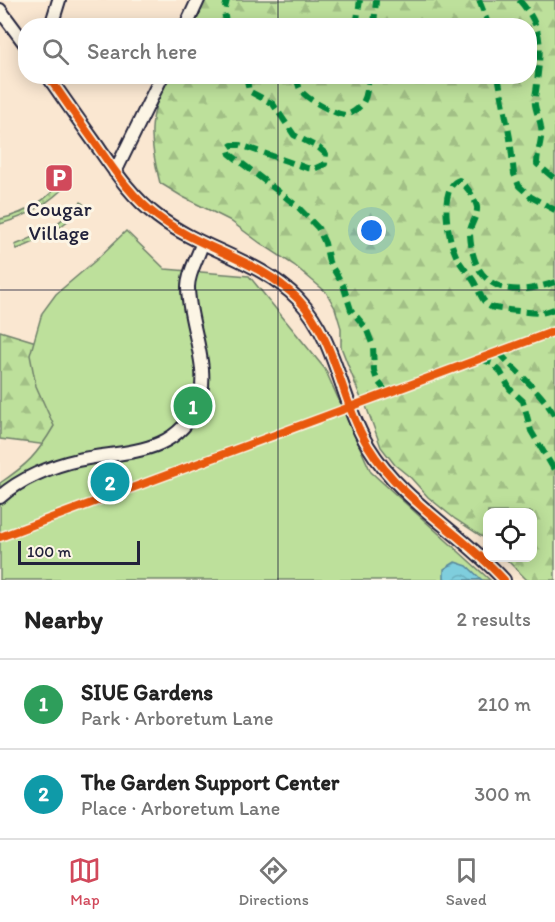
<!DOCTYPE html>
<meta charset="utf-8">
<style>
:root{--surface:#fff;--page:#f6f6f6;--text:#222;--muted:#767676;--line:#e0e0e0;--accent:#d1495b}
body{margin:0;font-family:Itim,sans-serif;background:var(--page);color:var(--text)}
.controls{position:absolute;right:18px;bottom:18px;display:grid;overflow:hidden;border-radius:12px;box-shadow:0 3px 15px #0003}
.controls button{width:54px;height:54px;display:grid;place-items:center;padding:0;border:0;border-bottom:2px solid var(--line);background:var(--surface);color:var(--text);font:30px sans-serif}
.scale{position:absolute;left:18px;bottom:15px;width:122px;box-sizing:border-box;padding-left:6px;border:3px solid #22223b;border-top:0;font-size:16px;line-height:21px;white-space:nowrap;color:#22223b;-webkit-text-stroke:4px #fcf5e5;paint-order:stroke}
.you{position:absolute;left:372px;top:231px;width:21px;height:21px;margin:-15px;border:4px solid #fff;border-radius:50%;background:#1a73e8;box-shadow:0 0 0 9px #1a73e833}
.badge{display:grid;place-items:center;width:39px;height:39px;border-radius:50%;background:var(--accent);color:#fff;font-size:20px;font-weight:700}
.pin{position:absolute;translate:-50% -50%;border:3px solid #fff;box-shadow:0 2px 6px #0006}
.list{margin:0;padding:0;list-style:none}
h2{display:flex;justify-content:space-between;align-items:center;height:78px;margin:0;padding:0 24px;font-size:26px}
h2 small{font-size:20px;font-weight:400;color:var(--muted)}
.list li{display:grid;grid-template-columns:39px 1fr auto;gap:18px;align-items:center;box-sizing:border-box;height:90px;padding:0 24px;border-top:2px solid var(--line)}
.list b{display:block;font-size:22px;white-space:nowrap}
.list p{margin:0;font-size:20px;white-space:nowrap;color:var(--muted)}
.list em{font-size:20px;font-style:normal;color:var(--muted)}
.icon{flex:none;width:33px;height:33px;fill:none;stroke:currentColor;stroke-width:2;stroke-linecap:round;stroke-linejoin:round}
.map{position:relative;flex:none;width:555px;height:580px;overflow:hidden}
.search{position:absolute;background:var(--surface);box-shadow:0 3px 15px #0003;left:18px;right:18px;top:18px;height:66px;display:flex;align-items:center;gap:15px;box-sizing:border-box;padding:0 21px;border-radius:24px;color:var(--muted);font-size:22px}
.sheet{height:258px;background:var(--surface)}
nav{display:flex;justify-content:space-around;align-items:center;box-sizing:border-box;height:84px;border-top:2px solid var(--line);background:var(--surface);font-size:16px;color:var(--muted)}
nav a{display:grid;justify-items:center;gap:3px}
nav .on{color:var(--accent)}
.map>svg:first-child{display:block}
.built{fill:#fae7d1;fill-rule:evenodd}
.grass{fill:url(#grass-dots);stroke:#70816b;stroke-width:1.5}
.forest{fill:url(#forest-firs);stroke:#70816b;stroke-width:1.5}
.park{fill:#bde09b;stroke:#70816b;stroke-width:1.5}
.water{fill:url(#water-waves);stroke:#5a899c;stroke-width:1.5}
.building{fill:url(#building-back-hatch);stroke:#22223b;stroke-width:1.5}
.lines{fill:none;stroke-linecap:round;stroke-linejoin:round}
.minor-casing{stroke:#22223b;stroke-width:16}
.minor{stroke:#fcf5e5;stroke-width:12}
.quiet{stroke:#00873e;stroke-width:6;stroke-dasharray:12 6;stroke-linecap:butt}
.cycleway-casing{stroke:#fcf5e5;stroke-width:11}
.cycleway{stroke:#e8590c;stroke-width:8}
.grid{fill:none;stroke:#22223b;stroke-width:1.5;stroke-opacity:0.55}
.labels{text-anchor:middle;stroke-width:6;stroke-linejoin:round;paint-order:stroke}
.poi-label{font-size:21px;fill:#22223b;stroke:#fcf5e5}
</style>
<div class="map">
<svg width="555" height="580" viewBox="0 0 555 580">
<defs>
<pattern id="grass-dots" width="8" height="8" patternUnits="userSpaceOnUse" patternTransform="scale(1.5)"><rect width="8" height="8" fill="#bde09b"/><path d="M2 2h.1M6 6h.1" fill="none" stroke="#a2c086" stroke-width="1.8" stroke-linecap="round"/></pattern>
<pattern id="forest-firs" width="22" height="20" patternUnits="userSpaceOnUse" patternTransform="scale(1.5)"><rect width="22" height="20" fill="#bde09b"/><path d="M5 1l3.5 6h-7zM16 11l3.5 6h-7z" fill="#a2c086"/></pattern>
<pattern id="water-waves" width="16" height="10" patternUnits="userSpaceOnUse" patternTransform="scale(1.5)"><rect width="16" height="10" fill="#7fcedd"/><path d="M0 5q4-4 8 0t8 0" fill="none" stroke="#6db1bf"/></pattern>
<pattern id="building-back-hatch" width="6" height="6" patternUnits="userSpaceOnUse" patternTransform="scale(1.5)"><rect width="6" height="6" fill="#f4c7a3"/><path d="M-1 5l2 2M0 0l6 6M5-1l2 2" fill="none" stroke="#d1ab8d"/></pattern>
</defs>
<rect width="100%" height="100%" fill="#fcf5e5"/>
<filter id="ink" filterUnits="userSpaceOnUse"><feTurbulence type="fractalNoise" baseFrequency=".0167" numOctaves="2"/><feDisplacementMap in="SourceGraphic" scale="12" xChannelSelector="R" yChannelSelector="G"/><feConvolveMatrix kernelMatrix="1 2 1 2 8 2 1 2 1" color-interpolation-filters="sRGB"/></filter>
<g filter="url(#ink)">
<path class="built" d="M0 0H555V580H0ZM26 26H530V76H26ZM488 512H532V558H488Z"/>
<path class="grass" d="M66 177 70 182C49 203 29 216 0 224V219C28 213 48 199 66 177Z
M81 202 85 206C62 227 46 239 17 249L15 245C41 235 62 223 81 202Z"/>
<path class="forest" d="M205 0H555V330L362 401 341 347V328L335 308 326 292 294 265 260 243 229 220 183 197 160 183C149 140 147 117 168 77L530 76V26L194 25Z
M0 331 46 345 83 368 48 445 0 439Z
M555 334V580H527L505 558H532V512H488L487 540 455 519 428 497 411 478 395 465 381 447 366 406Z"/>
<path class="park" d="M126 231 165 269 249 276 325 369 371 472 490 580H0V483C27 465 37 455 54 426L36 386 30 355 42 313 56 294 95 261Z"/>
<path class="water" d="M455 562 467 566 482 580H444V569Z"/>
<path class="building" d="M120 472 123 483 100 491 96 481Z"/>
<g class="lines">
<g class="minor-casing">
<path id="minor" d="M0 10 26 45
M51 26 59 0
M186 26 198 0
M48 76C63 98 78 119 93 140 112 167 130 196 157 216 201 250 259 259 298 299 337 340 340 399 368 446 402 502 461 532 504 580
M115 172 162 76
M0 497C20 479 51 466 78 460 124 450 176 457 198 403 212 369 188 323 188 287 188 273 198 257 202 244"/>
</g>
<use href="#minor" class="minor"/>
<path class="quiet" d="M479 0 489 26
M519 0C544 28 541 46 537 82 537 89 534 97 535 105 536 112 540 120 541 127 543 139 537 151 537 164L555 179
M227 26 224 12 227 0
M356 26 360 0
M374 26 376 0
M248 76 247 80 249 91 273 104 294 135 319 148 326 154 325 164 314 169 307 168 240 145H232L228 148 230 154 297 206 318 228 325 243 329 262 343 285 351 310 366 328 373 346 374 371 377 380 388 394
M297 76C297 82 299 90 304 94 311 101 336 115 346 115 352 114 359 108 362 104 367 97 368 85 369 76
M498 76 510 138 514 174 519 186 531 197 555 210
M555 282C508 299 473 289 470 234 469 225 478 217 477 207 475 198 466 185 459 180 438 187 448 238 455 253 459 264 467 271 473 280 479 289 481 302 491 307 495 309 536 313 541 313 546 312 551 310 555 309
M499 352C517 374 542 391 555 417
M480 359 492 363 500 371 510 389 523 401 531 431 555 471"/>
<g class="cycleway-casing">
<path id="cycleway" d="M48 76C63 98 78 119 93 140 112 167 130 196 157 216 201 250 259 259 298 299 337 340 340 399 368 446 402 502 461 532 504 580
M0 537 555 331"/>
</g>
<use href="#cycleway" class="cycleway"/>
</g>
</g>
<path class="grid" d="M278 0V26M278 76V580M0 290H555"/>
<defs>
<g id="parking-square" transform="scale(1.5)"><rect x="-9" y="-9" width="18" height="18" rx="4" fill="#d1495b" stroke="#fcf5e5"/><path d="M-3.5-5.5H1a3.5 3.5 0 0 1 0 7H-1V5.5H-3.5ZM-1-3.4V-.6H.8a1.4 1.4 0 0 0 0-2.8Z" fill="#fff"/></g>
</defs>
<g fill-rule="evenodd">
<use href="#parking-square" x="59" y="178"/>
</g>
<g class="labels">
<g class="poi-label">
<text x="59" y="216">Cougar<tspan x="59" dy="24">Village</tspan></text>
</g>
</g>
</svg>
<div class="controls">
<button><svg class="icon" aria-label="locate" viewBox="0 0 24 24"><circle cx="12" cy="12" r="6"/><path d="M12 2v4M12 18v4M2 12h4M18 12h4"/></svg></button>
</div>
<div class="scale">100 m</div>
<div class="you"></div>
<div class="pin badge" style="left:193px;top:406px;background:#2e9e5b">1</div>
<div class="pin badge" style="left:110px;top:482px;background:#0f9aa8">2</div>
<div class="search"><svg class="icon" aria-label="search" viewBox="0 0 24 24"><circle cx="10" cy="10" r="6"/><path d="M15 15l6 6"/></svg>Search here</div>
</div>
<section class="sheet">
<h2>Nearby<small>2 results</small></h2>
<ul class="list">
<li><span class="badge" style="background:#2e9e5b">1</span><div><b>SIUE Gardens</b><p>Park · Arboretum Lane</p></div><em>210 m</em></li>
<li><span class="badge" style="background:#0f9aa8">2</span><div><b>The Garden Support Center</b><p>Place · Arboretum Lane</p></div><em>300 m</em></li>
</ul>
</section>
<nav>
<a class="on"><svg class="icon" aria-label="map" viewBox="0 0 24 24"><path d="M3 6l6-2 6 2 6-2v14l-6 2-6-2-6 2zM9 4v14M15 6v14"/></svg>Map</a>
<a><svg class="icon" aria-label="directions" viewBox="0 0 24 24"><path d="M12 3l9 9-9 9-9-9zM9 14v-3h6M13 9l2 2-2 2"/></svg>Directions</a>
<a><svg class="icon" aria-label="saved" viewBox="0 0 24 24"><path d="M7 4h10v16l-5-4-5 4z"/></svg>Saved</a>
</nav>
